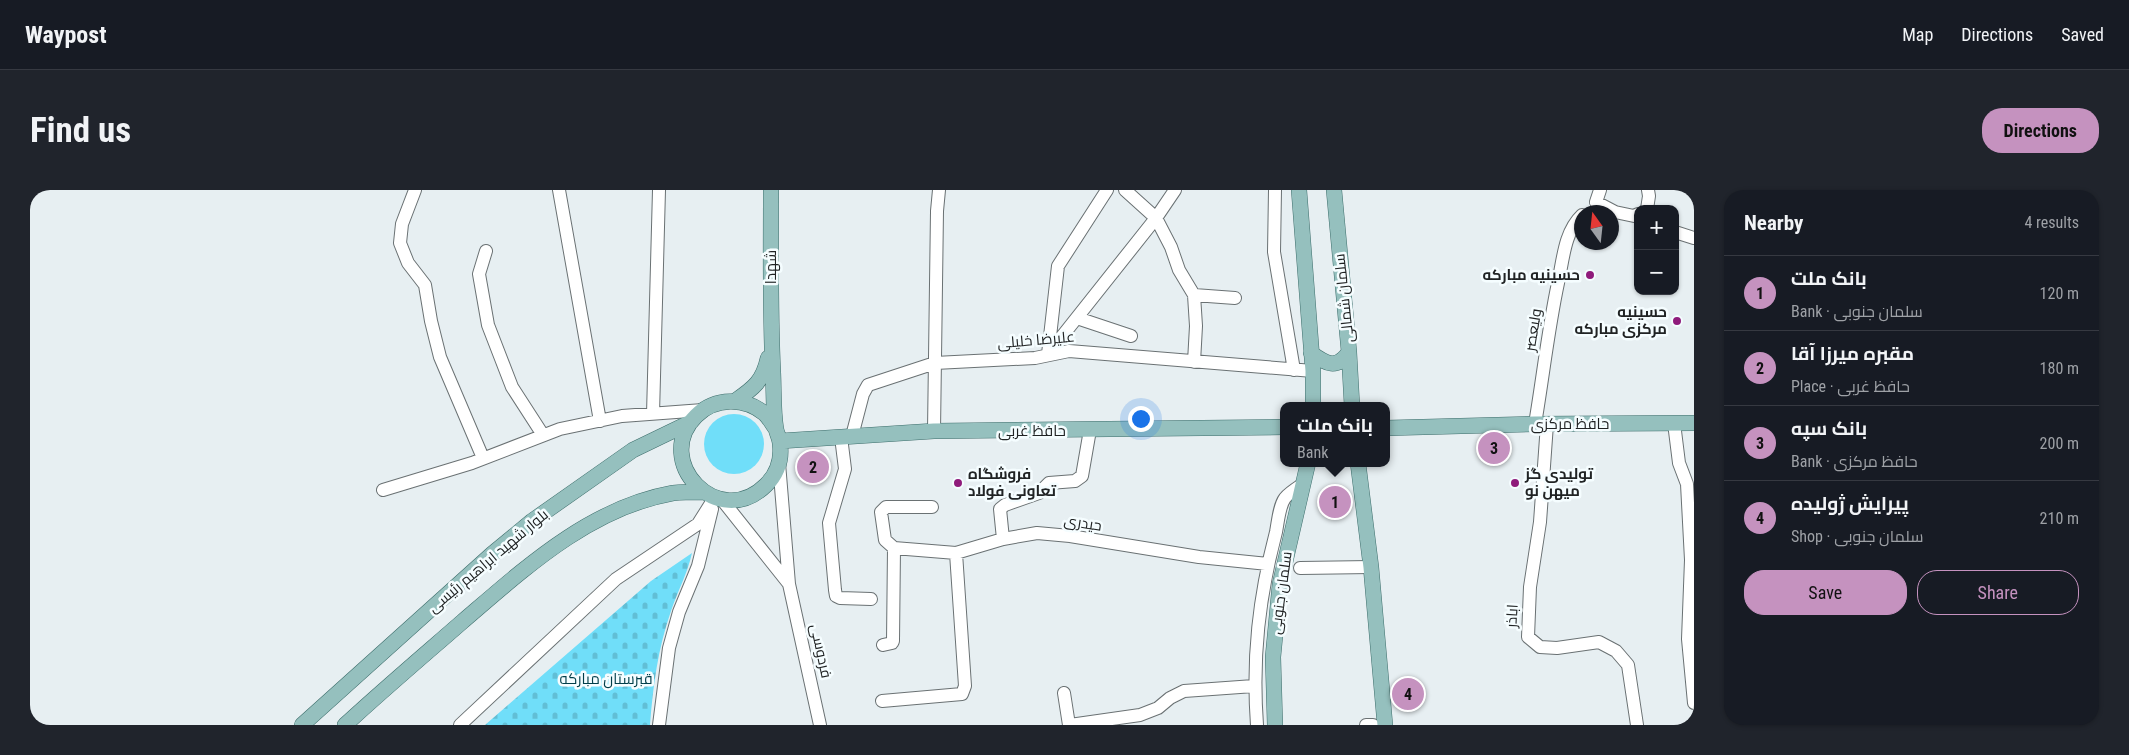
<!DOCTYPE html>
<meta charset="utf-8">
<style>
:root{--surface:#171b24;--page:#20242c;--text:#f1f3f6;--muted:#9ea1a6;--line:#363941;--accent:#c592bf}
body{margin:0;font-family:"Roboto Condensed",Cairo,sans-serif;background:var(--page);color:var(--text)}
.controls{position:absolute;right:15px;top:15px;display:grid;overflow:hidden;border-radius:10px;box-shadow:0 1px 4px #0004}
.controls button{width:45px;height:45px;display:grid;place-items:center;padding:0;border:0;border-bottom:1px solid var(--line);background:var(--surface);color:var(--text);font:25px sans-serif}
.compass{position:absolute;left:1544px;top:15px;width:45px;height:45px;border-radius:50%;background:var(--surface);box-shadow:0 1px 4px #0004;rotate:345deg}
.you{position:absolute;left:1110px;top:228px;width:18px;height:18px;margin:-12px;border:4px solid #fff;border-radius:50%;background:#1a73e8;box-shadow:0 0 0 8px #1a73e833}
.badge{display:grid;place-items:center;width:32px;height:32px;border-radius:50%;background:var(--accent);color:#111;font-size:16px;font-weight:700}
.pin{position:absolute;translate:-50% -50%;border:2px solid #fff;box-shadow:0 1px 5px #0006}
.popup{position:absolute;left:1250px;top:212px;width:110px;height:65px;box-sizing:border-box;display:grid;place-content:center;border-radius:10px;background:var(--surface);filter:drop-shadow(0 1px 4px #0005);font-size:16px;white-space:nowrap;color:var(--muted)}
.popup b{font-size:19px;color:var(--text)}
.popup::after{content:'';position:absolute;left:50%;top:100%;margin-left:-10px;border:10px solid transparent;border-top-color:var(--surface)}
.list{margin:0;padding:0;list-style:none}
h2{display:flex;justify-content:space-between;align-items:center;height:65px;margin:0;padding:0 20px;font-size:21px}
h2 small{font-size:16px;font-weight:400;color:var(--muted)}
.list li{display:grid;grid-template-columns:32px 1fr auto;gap:15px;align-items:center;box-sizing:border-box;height:75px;padding:0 20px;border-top:1px solid var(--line)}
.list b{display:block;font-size:19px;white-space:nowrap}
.list p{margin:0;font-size:16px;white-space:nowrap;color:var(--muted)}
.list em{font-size:16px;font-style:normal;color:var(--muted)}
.actions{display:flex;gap:10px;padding:15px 20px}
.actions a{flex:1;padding:11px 0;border:1px solid var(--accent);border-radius:20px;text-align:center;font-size:18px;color:var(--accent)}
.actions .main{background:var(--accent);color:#111}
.map{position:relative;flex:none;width:1664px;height:535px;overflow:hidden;border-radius:20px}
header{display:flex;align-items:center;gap:30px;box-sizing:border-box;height:70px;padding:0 25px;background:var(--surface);border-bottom:1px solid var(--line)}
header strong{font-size:24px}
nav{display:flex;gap:28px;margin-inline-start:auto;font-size:18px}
.intro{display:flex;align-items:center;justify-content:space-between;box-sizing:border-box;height:120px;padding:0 30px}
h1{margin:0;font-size:35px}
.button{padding:12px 22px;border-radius:20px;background:var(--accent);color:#111;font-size:18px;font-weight:700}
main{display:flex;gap:30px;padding:0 30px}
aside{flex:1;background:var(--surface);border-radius:20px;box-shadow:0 1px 4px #0004}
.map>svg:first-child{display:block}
.green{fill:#70def9}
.cemetery{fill:url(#cemetery-stones)}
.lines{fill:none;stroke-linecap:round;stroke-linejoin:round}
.minor-casing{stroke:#6a7173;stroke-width:14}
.major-casing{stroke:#3e6e6c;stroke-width:16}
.minor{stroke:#fff;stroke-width:12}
.major{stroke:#95c0be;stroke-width:15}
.poi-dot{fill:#8f1b7b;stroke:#f5fdff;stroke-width:2}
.labels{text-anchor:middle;stroke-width:5;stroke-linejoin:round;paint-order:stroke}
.street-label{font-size:15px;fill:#202324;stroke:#f5fdff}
.poi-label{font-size:15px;font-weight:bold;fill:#202324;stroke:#f5fdff;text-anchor:end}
.park-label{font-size:15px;fill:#013e4a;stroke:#f5fdff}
</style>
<header>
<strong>Waypost</strong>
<nav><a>Map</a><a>Directions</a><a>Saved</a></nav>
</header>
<div class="intro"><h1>Find us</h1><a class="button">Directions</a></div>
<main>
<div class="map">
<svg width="1664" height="535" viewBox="0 0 1664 535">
<defs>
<pattern id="cemetery-stones" width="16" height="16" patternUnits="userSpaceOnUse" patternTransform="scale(1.25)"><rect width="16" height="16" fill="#70def9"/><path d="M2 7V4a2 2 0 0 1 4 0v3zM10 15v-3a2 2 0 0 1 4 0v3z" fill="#61bed5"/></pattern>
</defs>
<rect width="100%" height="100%" fill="#e7eff2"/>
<path class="green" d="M674 254a30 30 0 1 1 60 0a30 30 0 1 1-60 0Z"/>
<path class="cemetery" d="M662 363C657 385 648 400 641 421 628 458 623 496 620 535H455L621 391Z"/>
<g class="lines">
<g class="minor-casing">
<path id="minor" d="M385 0 372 34 370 53 378 73 395 95 401 131 410 167 453 268
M529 0 570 231
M1095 0 1126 28 1141 57 1149 80 1164 105 1166 136 1164 172
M1245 0 1244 62 1264 180
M1570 0 1566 12 1585 22 1604 26 1608 24
M1617 19 1619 6 1618 0
M1645 42 1664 48
M456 61 449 84 458 135 482 197 513 245
M1164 105 1205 108
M1047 128 1101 146
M1018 164 1126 28 1145 0
M1018 164 1028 76 1077 0
M623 224 629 0
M1644 233 1649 273 1657 294 1661 370 1658 449 1664 513
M1505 234C1513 187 1518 140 1528 93 1533 71 1534 42 1552 25
M1517 234 1510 332 1500 397 1498 447 1510 457 1527 458 1569 452 1586 461 1598 475 1607 535
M904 241 907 21 909 0
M822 246 833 204 838 195 905 173 1005 168 1039 161 1283 181
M811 247 815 279 799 333 805 400 806 406 810 408 841 409
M749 273 759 394 790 535
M353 300 442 273 530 239 592 226 673 220
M693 311 759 394
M902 317H856L851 322 855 350 864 358 926 363 973 349 1007 343 1040 346 1169 367 1238 374
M973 349 970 319 975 315 1009 303 1019 293 1045 291 1052 286 1060 240
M1270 378 1341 377
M853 455 862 453 863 451 864 358
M1034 503 1039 535
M852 511 932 504 935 496 926 363
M430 535 586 389 668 334 685 307
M629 535 639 458 649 422 668 376 682 319
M1040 535 1110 525 1128 518 1140 508 1154 501 1224 496
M1227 535C1222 467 1229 407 1246 342 1248 332 1249 316 1255 308 1259 303 1267 298 1273 294
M1336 535H1343"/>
</g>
<g class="major-casing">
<path id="major" d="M741 0C741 61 740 122 743 182 744 201 743 221 746 239 747 244 750 249 750 254 752 270 747 284 736 295 689 342 621 271 666 226 685 207 715 207 735 224 739 228 743 235 746 239
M1269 0 1283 181V216
M1304 0 1319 162 1322 216
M1281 163C1296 174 1307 180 1319 162
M705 211C724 198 733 191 738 168
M1356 238 1505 234 1664 233
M750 251 904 241 1254 237
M1328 273 1341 377 1355 535
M272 535 462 364 502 331 603 260 661 232
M315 535C353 500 393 466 432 432 494 379 559 318 643 303 653 302 663 302 673 302
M1245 535 1243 467 1250 394 1278 273"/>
</g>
<use href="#minor" class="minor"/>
<use href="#major" class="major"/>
</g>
<g class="poi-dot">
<circle cx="1560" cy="85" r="5"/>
<circle cx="1647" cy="131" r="5"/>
<circle cx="928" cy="293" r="5"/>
<circle cx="1485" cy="293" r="5"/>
</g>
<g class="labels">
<g class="street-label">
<text transform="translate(741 77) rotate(-90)" y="5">شهدا</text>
<text transform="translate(1314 108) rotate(-96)" y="5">سلمان شمالی</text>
<text transform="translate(1503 140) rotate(-81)" y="5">ولیعصر</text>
<text transform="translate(1006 150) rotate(-5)" y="5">علیرضا خلیلی</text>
<text x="1540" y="239">حافظ مرکزی</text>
<text x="1002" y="246">حافظ غربی</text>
<text transform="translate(1053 333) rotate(9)" y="5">حیدری</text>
<text transform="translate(458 371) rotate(-40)" y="5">بلوار شهید ابراهیم رئیسی</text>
<text transform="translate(1251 403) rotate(-82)" y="5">سلمان جنوبی</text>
<text transform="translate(1482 426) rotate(-87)" y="5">اباذر</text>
<text transform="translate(791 461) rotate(78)" y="5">فردوسی</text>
</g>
<g class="poi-label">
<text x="1550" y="90">حسینیه مبارکه</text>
<text x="1637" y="127">حسینیه<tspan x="1637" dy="17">مرکزی مبارکه</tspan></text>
<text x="938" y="289" text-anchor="start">فروشگاه<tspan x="938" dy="17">تعاونی فولاد</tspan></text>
<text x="1495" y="289" text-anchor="start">تولیدی گز<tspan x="1495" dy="17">میهن نو</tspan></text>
</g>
<g class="park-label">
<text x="576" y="494">قبرستان مبارکه</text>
</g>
</g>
</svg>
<div class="controls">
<button>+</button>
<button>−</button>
</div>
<svg class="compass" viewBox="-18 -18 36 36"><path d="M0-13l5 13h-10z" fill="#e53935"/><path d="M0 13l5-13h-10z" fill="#9ea1a6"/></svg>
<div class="you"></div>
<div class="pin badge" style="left:1305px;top:312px">1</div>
<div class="popup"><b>بانک ملت</b>Bank</div>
<div class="pin badge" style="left:783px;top:277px">2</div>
<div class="pin badge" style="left:1464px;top:258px">3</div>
<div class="pin badge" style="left:1378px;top:504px">4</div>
</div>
<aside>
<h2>Nearby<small>4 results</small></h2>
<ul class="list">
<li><span class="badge">1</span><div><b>بانک ملت</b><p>Bank · سلمان جنوبی</p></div><em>120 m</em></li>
<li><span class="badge">2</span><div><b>مقبره میرزا آقا</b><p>Place · حافظ غربی</p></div><em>180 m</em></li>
<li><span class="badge">3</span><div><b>بانک سپه</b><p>Bank · حافظ مرکزی</p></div><em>200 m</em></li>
<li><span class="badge">4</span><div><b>پیرایش ژولیده</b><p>Shop · سلمان جنوبی</p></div><em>210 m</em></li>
</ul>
<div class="actions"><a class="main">Save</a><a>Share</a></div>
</aside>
</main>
